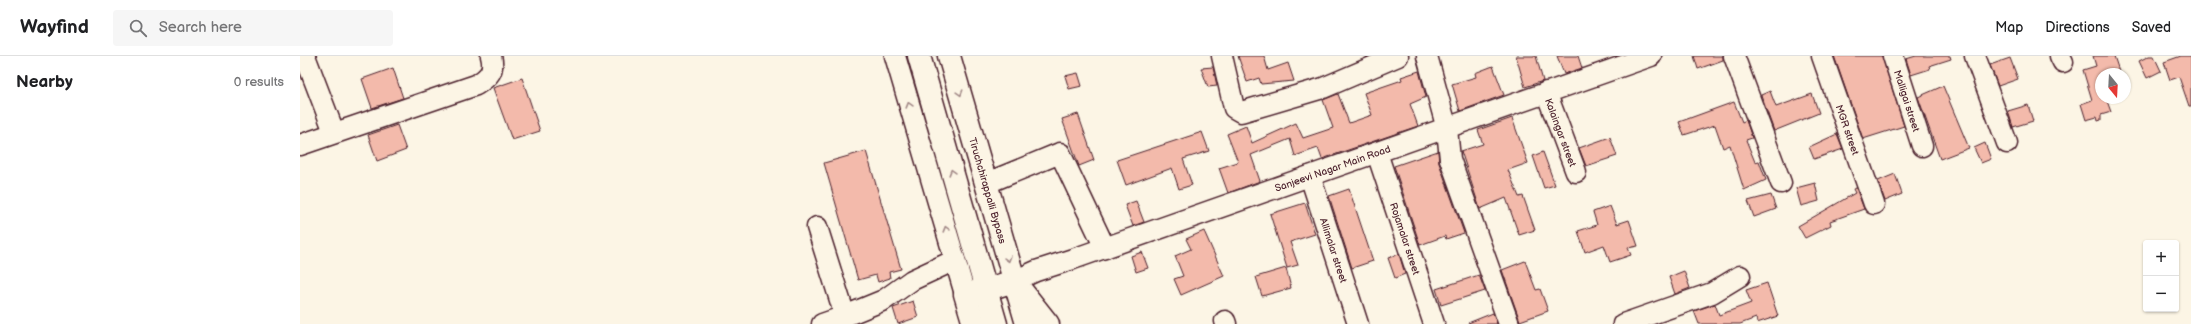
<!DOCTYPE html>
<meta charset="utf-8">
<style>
:root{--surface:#fff;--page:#f6f6f6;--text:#202124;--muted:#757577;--line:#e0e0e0}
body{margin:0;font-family:"Balsamiq Sans",sans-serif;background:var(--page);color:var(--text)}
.controls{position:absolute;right:12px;bottom:12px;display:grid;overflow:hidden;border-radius:4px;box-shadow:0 1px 3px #0004}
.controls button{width:36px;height:36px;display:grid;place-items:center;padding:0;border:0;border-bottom:1px solid var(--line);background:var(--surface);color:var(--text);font:20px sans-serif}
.compass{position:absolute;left:1795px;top:12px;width:36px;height:36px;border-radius:50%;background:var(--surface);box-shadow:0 1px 3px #0004;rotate:162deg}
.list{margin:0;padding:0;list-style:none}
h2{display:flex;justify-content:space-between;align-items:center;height:52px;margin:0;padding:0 16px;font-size:17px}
h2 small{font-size:13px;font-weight:400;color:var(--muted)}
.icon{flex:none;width:22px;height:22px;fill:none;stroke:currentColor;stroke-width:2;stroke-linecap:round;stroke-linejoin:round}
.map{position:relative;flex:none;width:1891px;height:268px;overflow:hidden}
header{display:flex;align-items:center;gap:24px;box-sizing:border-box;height:56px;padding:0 20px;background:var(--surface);border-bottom:1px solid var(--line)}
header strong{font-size:19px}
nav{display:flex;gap:22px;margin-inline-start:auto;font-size:14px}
.search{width:280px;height:36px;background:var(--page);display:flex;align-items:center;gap:10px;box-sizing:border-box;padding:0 14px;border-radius:4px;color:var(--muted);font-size:15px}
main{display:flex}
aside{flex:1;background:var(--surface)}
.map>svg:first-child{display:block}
.building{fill:#f3baab;stroke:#4a1f2b}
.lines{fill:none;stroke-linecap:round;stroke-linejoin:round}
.minor-casing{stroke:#4a1f2b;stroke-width:23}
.major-casing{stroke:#4a1f2b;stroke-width:25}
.highway-casing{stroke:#4a1f2b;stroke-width:25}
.minor{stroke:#fcf5e5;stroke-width:20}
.major{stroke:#fcf5e5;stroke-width:22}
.highway{stroke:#fcf5e5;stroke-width:22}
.oneway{stroke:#a38a88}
.labels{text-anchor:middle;stroke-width:4;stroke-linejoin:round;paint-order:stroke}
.street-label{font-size:10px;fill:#4a1f2b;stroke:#fcf5e5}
</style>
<header>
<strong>Wayfind</strong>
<div class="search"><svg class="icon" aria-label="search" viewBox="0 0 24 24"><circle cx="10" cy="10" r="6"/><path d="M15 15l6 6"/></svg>Search here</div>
<nav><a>Map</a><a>Directions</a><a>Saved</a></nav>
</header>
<main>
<aside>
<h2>Nearby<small>0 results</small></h2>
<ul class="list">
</ul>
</aside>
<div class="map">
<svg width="1891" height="268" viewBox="0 0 1891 268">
<rect width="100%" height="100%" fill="#fcf5e5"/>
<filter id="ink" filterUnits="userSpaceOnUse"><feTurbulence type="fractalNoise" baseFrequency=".025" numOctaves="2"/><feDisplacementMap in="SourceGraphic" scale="8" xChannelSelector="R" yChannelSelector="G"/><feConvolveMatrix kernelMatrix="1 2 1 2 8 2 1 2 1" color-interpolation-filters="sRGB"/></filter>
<g filter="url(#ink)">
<path class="building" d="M938 0H964L968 14 988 7 994 25 961 28 959 22 947 26Z
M1216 0H1236L1243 25 1225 31Z
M1257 0H1278L1282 12 1264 18Z
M1394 0H1423V4L1398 13Z
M1534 0H1582L1604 70 1563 83Z
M1616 0H1650L1651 3 1629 10 1630 13 1611 19 1606 3Z
M1793 0H1814L1820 18H1801V42H1806L1811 56 1801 59V64L1798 65 1797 61 1786 64 1781 48 1792 44 1783 14 1796 10Z
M1849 0H1854L1861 15 1847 22 1839 5Z
M1881 0H1891V50H1889L1879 21 1870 24 1864 6Z
M1710 2 1718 23 1698 30 1690 9Z
M1193 10 1204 39 1160 55 1152 28 1176 21 1175 17Z
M913 11 917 30 908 31 901 12Z
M93 12 103 42 72 52 62 23Z
M1119 15 1126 41 1110 48 1118 70 1022 103 1018 92 995 100 990 83 951 99 960 125 928 137 919 112 938 106 927 78 946 70 952 87 996 67 1003 82 1033 72 1023 44 1038 38 1049 67 1072 59 1064 37 1102 24 1101 21Z
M778 17 782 30 769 33 765 20Z
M222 22 240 75 212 84 193 32Z
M1643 30 1669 92 1640 103 1618 41Z
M1470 35 1476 51 1512 38 1519 57 1474 75 1461 39Z
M1434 46 1442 66 1446 64 1452 82 1446 84 1455 106 1459 105 1466 124 1444 134 1430 89 1423 92 1415 69 1384 79 1379 66Z
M1728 49 1733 65 1713 71 1708 55Z
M778 58 794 104 779 110 762 63Z
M1212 62 1228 107 1208 114 1219 141 1223 140 1235 174 1219 179 1206 142 1180 153 1161 95 1183 88 1178 74Z
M97 69 106 94 77 105 68 79Z
M902 76 909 95 883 103 892 129 879 133 872 112 826 129 817 104Z
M1537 78 1543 93 1514 103 1509 91Z
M1310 81 1317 100 1286 110 1279 92Z
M1685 87 1691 103 1681 107 1674 92Z
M566 95 601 213 589 216 590 222 578 226 576 219 558 224 524 107Z
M1138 95 1139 107 1164 177 1146 183 1145 180 1120 189 1094 110Z
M1243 96 1255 129 1244 132 1233 100Z
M1595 118 1602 138 1585 145 1578 125Z
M1515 127 1519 145 1501 150 1496 132Z
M1556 132 1564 153 1530 165 1531 169 1505 182 1498 170 1555 137 1553 133Z
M1049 133 1073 205 1052 212 1029 140Z
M1471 139 1476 153 1454 161 1448 145Z
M836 145 844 166 833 170 825 149Z
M1005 147 1015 178 990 186 998 209 987 212 970 158Z
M1310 150 1317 168 1329 164 1338 190 1328 192 1331 199 1310 206 1304 189 1285 196 1278 175 1297 169 1293 156Z
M904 175 924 220 881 239 874 223 883 220 875 200 891 193 886 183Z
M842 196 848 212 836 216 831 200Z
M1099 198 1105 218 1095 222 1088 202Z
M1225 205 1236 234 1240 233 1248 255 1220 265 1202 214Z
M986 212 991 232 962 240 956 221Z
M1384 215 1390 232 1375 238 1369 221Z
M1179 219 1185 235 1141 249 1136 233Z
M1467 227 1478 260 1457 267 1456 262 1440 268H1399L1394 255 1415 248 1419 259 1451 247 1446 234Z
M613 245 618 261 598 268 593 252Z
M1193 257 1197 268H1168V267Z"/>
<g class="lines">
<g class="minor-casing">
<g id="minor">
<path d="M5 0 34 76"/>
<path d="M595 0 665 238"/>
<path d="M922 0 934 52 941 56 1023 32 1098 0"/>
<path d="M1127 0 1147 73 1150 103 1209 268"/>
<path d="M1434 0 1481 127"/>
<path id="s1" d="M1522 0 1574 148"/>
<path id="s2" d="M1593 0 1622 90"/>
<path d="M1675 0 1707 87"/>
<path d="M1760 0 1763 6"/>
<path id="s3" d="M1246 36 1276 116"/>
<path d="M0 89 176 29C189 21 195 15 191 0"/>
<path id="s4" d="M1077 97 1134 268"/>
<path id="s5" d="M1010 120 1058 268"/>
<path d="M687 127 760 97 805 192"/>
<path d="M517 171 545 260 584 244 612 224 655 204"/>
<path id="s6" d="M714 225 736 215 773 203 1351 0"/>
<path d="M925 265 926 268"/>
<path d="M522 268 545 260"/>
<path d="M1323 268 1412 237 1440 220"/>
</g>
</g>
<g class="major-casing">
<path id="major" d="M674 268 665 238 685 234 714 225 748 268"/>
</g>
<g class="highway-casing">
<g id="highway">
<path d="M619 0 696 268"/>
<path id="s7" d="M649 0 727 268"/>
</g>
</g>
<use href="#minor" class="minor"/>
<use href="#major" class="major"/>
<use href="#highway" class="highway"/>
</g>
<defs><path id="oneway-chevron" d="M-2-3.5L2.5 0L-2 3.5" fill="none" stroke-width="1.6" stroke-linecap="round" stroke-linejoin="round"/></defs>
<g class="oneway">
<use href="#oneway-chevron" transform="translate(660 37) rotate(73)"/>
<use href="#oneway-chevron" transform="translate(609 49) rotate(-106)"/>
<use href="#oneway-chevron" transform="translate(652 116) rotate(-106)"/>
<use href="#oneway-chevron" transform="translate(646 173) rotate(-106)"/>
<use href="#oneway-chevron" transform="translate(708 203) rotate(74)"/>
</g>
</g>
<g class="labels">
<g class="street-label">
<text dy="4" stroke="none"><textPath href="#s2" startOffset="47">Malligai street</textPath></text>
<text dy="4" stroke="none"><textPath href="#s1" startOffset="78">MGR street</textPath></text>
<text dy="4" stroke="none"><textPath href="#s3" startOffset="43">Kalaingar street</textPath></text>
<text dy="4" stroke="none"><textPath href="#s6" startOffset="338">Sanjeevi Nagar Main Road</textPath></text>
<text dy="4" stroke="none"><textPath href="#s7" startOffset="140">Tiruchchirappalli Bypass</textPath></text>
<text dy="4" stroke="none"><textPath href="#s4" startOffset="90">Rojamalar street</textPath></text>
<text dy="4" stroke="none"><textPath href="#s5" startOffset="78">Allimalar street</textPath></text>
</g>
</g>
</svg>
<div class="controls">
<button>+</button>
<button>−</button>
</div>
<svg class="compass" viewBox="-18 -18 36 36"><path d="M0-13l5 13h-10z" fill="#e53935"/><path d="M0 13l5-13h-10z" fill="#757577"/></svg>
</div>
</main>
